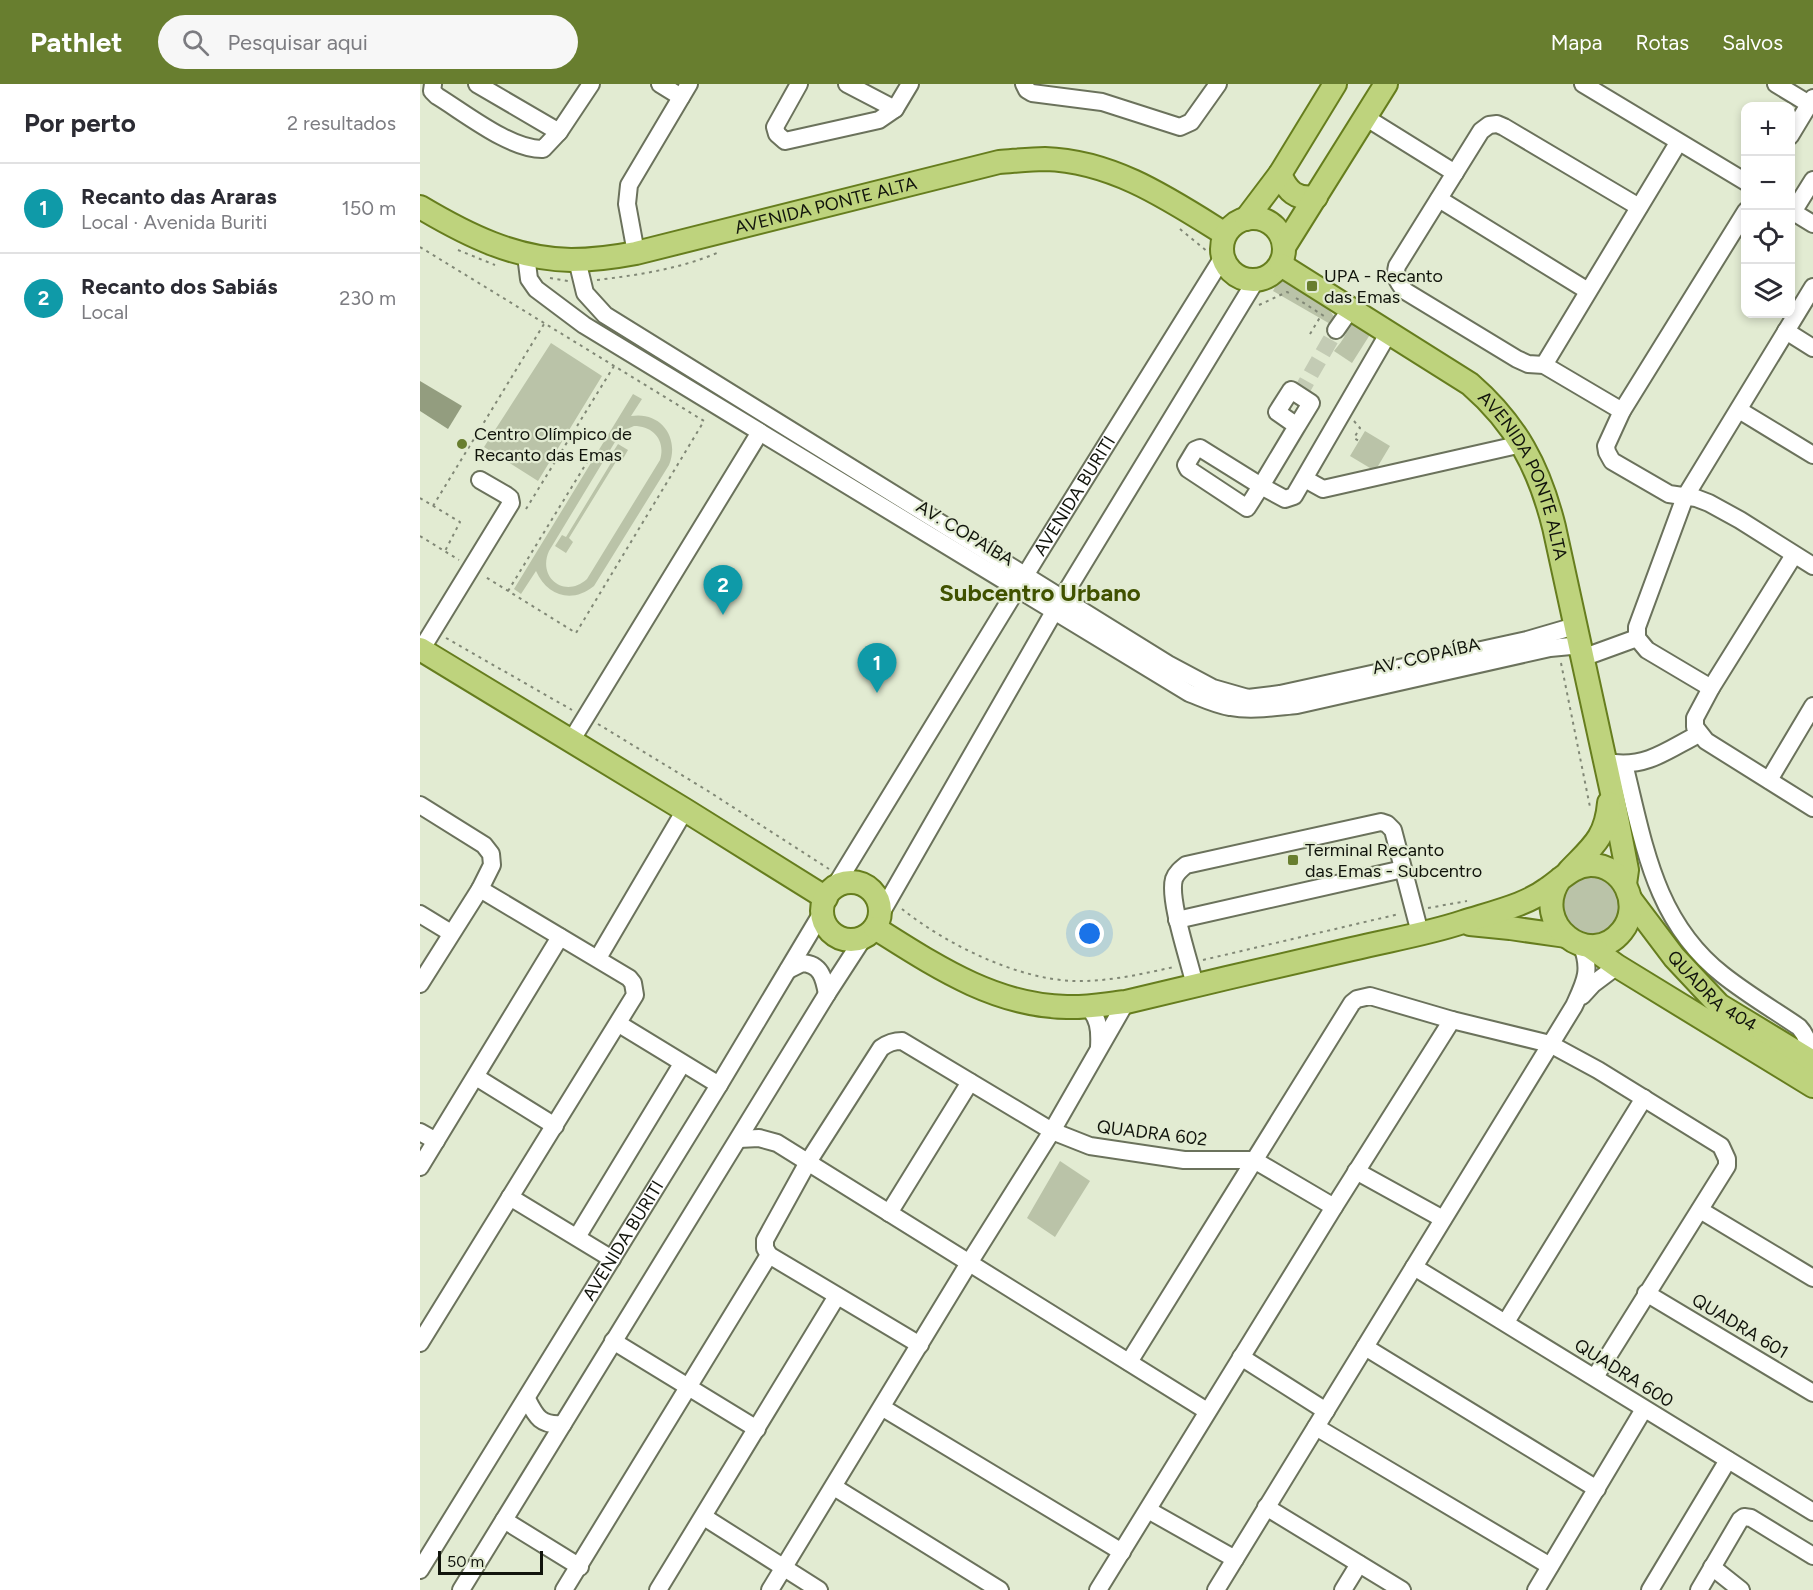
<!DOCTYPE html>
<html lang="pt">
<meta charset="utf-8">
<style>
:root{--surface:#fff;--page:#f7f7f7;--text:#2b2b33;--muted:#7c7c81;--line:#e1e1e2;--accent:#687e2f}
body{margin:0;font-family:Figtree,sans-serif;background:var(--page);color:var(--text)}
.controls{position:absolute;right:18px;top:18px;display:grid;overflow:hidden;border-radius:12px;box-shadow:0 3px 9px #0003}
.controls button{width:54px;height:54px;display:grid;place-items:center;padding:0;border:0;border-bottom:2px solid var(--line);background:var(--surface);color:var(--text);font:30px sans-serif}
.scale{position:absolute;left:18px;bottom:15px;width:105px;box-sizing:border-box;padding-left:6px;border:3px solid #11140c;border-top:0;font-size:16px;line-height:21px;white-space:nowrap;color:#11140c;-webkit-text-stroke:4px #e2ebd2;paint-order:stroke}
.you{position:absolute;left:670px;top:850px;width:21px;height:21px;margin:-15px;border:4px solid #fff;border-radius:50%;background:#1a73e8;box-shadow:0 0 0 9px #1a73e833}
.badge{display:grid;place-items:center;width:39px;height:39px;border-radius:50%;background:var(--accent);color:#fff;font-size:20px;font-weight:700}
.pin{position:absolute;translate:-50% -50px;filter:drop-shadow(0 2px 3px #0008)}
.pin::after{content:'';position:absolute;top:32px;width:21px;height:18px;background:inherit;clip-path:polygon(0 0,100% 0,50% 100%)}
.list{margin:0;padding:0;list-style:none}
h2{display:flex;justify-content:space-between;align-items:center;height:78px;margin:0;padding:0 24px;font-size:26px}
h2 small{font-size:20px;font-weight:400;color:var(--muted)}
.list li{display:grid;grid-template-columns:39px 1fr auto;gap:18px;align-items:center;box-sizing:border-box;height:90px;padding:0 24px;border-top:2px solid var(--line)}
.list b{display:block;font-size:22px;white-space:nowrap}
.list p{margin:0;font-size:20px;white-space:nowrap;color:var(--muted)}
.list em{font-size:20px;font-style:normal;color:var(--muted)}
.icon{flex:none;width:33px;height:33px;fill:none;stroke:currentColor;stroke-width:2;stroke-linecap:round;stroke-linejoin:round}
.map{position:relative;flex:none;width:1393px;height:1506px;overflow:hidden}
header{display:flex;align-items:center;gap:36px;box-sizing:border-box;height:84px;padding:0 30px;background:var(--accent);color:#fff}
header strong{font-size:28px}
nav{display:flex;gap:33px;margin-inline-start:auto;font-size:21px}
.search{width:420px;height:54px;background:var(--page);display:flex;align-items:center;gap:15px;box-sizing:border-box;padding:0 21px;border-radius:33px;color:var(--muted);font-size:22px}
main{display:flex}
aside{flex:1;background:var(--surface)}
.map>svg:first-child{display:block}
.green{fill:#bac3a8;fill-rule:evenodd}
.water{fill:#939d7f}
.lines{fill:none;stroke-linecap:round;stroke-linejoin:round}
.minor-tunnel{stroke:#c3cbb4;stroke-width:16;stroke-dasharray:16 8;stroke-linecap:butt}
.minor-casing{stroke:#6b725c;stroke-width:20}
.major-casing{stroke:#667d1e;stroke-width:26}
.path{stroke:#818876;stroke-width:2;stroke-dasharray:3 4.5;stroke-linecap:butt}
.minor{stroke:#fff;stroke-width:16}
.major{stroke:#bed37d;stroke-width:22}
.poi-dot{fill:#687e2f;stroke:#e2ebd2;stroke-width:2}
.labels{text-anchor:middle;stroke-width:4.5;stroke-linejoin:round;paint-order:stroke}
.street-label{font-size:18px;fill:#11140c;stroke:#e2ebd2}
.poi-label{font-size:18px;fill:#11140c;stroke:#e2ebd2;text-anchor:start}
.district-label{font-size:24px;font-weight:bold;fill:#405100;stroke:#e2ebd2}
</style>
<header>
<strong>Pathlet</strong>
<div class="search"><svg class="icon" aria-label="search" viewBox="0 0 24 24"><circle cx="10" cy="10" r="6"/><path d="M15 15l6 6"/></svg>Pesquisar aqui</div>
<nav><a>Mapa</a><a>Rotas</a><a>Salvos</a></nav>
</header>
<main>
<aside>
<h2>Por perto<small>2 resultados</small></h2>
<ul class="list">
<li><span class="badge" style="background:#0f9aa8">1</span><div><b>Recanto das Araras</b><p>Local · Avenida Buriti</p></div><em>150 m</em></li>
<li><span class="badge" style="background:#0f9aa8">2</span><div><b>Recanto dos Sabiás</b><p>Local</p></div><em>230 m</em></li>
</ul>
</aside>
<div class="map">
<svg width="1393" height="1506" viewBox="0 0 1393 1506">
<rect width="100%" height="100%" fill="#e2ebd2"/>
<path class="green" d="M860 193 906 221 915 234 912 241 853 207Z
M933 238 951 249 932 279 914 267C920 259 930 249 926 239Z
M131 259 182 292 118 397 64 363Z
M213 310 222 315 211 332C241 327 260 354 249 381L174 502C152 520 127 512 116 487L101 510 94 505ZM214 342C233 342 246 356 240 376L167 495C145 515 117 494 129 467L198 353 207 345Z
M945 347 970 362 955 387 930 372Z
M198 360 208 366 201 378 197 376 149 454 153 458 146 469 135 462 142 451 146 453 194 374 191 371Z
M1167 788 1198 802 1202 835 1175 854 1144 841 1141 808Z
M640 1077 670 1097 635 1153 607 1134Z"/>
<path class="water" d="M0 297 42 322 28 345 0 327Z"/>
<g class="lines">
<path class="minor-tunnel" d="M879 311 916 246"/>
<g class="minor-casing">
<g id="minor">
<path d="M13 0 12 7 17 12C45 29 91 66 123 65L139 48"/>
<path d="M57 0 139 48 171 0"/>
<path d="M240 0 261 13"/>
<path d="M379 0 355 43 357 50 365 57 459 36 475 25 490 0"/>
<path d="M427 0 475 25"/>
<path d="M604 0 607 6 612 9 682 18 760 43 771 38 798 0"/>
<path d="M1163 0 1326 98"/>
<path d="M1356 0 1389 20"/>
<path d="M945 33 1035 89"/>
<path d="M1370 52 1393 14"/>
<path d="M1019 115 1168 207"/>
<path d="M1370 126 1393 140"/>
<path d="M1326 127 1202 327 1186 362 1187 368 1192 377 1249 410 1276 414 1289 419 1320 436 1393 482"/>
<path d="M1373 128 1393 96"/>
<path d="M216 169 207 120 209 101 269 0"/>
<path d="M106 171 109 195 116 205 164 241 769 609C782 614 796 621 810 623 832 627 855 623 877 621L1130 564 1151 562 1160 564"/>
<path d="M157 176 165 209 185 231 748 580 793 604 828 614 860 610 1107 556 1155 542"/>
<path d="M916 246 930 226"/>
<path d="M1366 247 1393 264"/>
<path d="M1124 281 1258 59"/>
<path d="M1319 326 1393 371"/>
<path d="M1202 327 1124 281 1108 280 1097 275 985 207C978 198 974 194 977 182L1061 47 1069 41 1077 40 1084 43 1219 123"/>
<path d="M877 342 891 319 871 306 857 328 877 342 841 402 865 415 874 412 968 250"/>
<path d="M780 364 841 402 827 424 768 385 766 381 775 366Z"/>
<path d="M885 395 903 405 1102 360"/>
<path d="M1374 471 1291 604 1275 634V643L1286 657 1393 724"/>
<path d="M1 566 91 419 90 414 86 411 60 396"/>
<path d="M1162 574 1217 554"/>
<path d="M1291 604 1227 566 1217 554V543L1265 413 1393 203"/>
<path d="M151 657 340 348"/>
<path d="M1194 679C1228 683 1249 665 1279 650"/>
<path d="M1204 680C1224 759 1234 837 1303 891 1327 910 1354 926 1379 943 1388 953 1390 964 1391 977"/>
<path d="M1349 696 1393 622"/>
<path d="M0 721 64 761 71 770 72 781 60 805 0 900"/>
<path id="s1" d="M414 804 617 472 803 173"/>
<path d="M0 830 31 849"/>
<path d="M460 831 635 526 836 196"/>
<path d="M757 836 983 785"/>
<path d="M178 874 265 726"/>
<path d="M368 886 382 879C401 880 404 894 407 910"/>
<path d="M775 902C770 878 748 816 754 795 756 789 761 785 766 781L961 738 967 740 973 746 1000 849"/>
<path d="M1162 912 1173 900 1197 882"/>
<path d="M666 921C679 933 680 946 679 963"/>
<path d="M199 940 299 1001"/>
<path d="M56 993 135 1042"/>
<path d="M0 1048 16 1057"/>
<path d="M319 1055 339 1054 357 1059 787 1327"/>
<path d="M834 1076 914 1123"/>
<path d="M0 1083 140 853"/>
<path d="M936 1087 1023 1135"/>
<path d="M90 1113 192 1175"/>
<path d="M1280 1126 1393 1194"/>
<path d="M469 1129 550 998"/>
<path d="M157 1153 262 980"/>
<path d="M349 1171 500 1261"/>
<path d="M994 1183 1393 1428"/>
<path d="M1226 1209 1393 1309"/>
<path d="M1086 1238 1224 1014"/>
<path d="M193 1257 337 1345"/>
<path d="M0 1259 215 911 213 899 209 894 60 805"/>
<path d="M945 1263 1177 1405"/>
<path d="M821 1273 906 1327"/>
<path d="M709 1278 932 919 937 915 950 912 1032 936 1130 960 1178 986 1301 1062 1307 1075V1082L1175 1293"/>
<path d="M107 1315C116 1333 121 1342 143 1340"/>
<path d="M463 1324 702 1468"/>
<path d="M896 1343 1130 1482"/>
<path d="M414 1403 580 1506"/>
<path d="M846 1423 982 1506"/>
<path d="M728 1426 815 1475"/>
<path d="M284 1433 399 1506"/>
<path d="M84 1436 160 1483"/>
<path d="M1292 1483 1321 1506"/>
<path id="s2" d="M0 1486 299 1001 403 827"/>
<path d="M41 1506 407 910 444 853"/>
<path d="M144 1506 349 1171 345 1164V1156L388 1078 461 964C468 959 473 957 482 957L632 1047 670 1062 764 1076H834"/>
<path d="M238 1506 417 1212"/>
<path d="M350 1506 549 1179 632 1047 706 918"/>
<path d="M678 1506 914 1123 1032 936"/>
<path d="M796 1506 1154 922C1165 898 1172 886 1161 860"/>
<path d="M923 1506 939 1480"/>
<path d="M1116 1506 1224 1325"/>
<path d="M1230 1506 1308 1376"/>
<path d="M1279 1506 1320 1436 1324 1433 1331 1434 1393 1472"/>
</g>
</g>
<g class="major-casing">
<g id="major">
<path d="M860 90C867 107 876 116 896 113"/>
<path id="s3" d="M0 123C47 151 95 175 151 176 173 176 195 173 216 169L579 78C594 77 610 75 625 75 693 77 749 115 805 150"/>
<circle cx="833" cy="165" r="31"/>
<path d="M826 135 860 90 915 0"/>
<path d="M864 163 966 0"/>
<path id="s4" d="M861 181 1050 300C1096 340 1119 383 1134 443L1194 718 1207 786 1205 800"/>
<path d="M0 565 265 726 406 814"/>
<path d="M1149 787C1172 763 1186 754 1189 719"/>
<circle cx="431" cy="827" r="29"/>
<path id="s5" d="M1211 816 1254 873 1299 921 1393 978"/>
<path d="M1050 840 1090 844 1146 852"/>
<path d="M455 844C514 881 574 922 647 923 666 924 686 920 706 918 781 900 857 882 932 865 969 856 1007 850 1043 838 1062 832 1081 827 1099 820 1109 816 1119 811 1127 805 1142 795 1152 782 1170 781 1203 780 1223 821 1202 847 1170 887 1109 840 1140 795"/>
<path d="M1169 862 1197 882 1393 1002"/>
</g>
</g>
<path class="path" d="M760 145 788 168
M0 163 284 337 156 549 64 492
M38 166 75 181
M130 194 148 197
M177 196C218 191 259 185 297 169
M876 214 907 234
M839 221 867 208 869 209
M890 250 902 230
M934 337 940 344 934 354 939 357
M0 414 40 438 25 467
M13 422 124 240
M106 425 194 282
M0 452 39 476
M88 507 172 370
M26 554 152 626
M1141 579 1170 723
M178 640 288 707 409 785
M437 795 449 799 458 806
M1008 824 1047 817
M482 825C526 860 596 895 654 897 687 898 722 890 754 883
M783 876 979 830"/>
<use href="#minor" class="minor"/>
<use href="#major" class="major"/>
</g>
<g class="poi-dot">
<rect x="886" y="196" width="12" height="12" rx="3"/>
<circle cx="42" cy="360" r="6"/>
<rect x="867" y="770" width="12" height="12" rx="3"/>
</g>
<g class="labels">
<g class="street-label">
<text dy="6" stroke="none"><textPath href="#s3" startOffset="423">AVENIDA PONTE ALTA</textPath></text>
<text dy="6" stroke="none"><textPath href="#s4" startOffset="332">AVENIDA PONTE ALTA</textPath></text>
<text dy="6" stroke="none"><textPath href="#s1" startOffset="460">AVENIDA BURITI</textPath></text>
<text transform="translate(545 449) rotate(31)" y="6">AV. COPAÍBA</text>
<text transform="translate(1006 572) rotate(-13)" y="6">AV. COPAÍBA</text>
<text dy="6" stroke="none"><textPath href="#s5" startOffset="123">QUADRA 404</textPath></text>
<text transform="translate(732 1049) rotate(7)" y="6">QUADRA 602</text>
<text dy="6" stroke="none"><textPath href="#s2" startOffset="387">AVENIDA BURITI</textPath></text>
<text transform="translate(1320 1242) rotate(31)" y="6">QUADRA 601</text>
<text transform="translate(1204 1289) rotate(32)" y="6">QUADRA 600</text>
</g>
<g class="poi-label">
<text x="904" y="198">UPA - Recanto<tspan x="904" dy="21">das Emas</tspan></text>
<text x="54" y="356">Centro Olímpico de<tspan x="54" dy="21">Recanto das Emas</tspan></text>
<text x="885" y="772">Terminal Recanto<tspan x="885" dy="21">das Emas - Subcentro</tspan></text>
</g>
<g class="district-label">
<text x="620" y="517">Subcentro Urbano</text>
</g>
</g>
</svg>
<div class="controls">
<button>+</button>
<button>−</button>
<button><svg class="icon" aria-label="locate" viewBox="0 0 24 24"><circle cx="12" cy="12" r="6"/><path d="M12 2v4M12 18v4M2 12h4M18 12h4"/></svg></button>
<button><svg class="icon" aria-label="layers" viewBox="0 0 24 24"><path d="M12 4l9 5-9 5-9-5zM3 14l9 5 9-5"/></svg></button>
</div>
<div class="scale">50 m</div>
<div class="you"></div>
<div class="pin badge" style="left:457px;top:609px;background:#0f9aa8">1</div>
<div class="pin badge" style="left:303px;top:531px;background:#0f9aa8">2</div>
</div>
</main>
